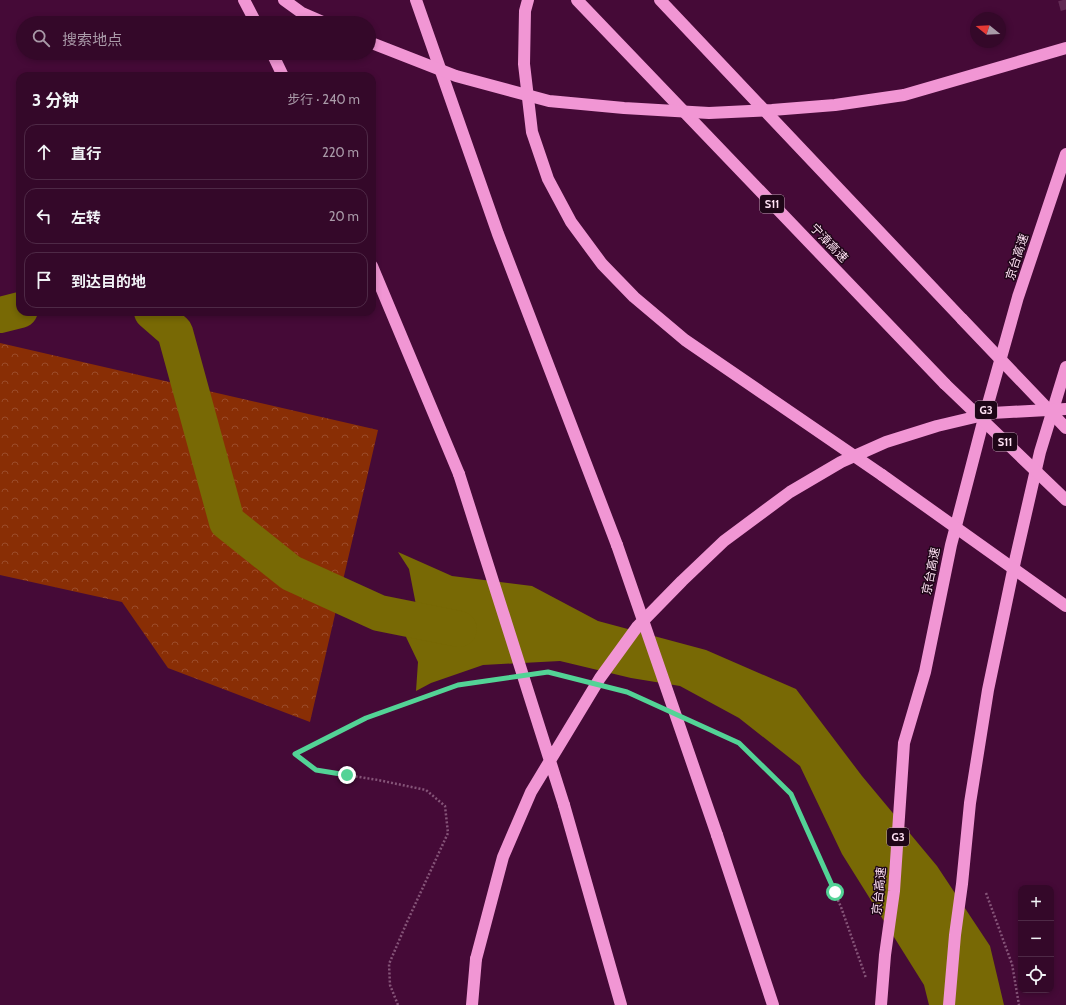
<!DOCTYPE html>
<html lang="zh">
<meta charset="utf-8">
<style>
:root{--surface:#340829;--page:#3c1131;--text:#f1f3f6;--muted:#a99aa8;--line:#4e2946}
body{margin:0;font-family:Cabin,"Noto Sans SC",sans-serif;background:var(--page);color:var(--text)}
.controls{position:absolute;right:12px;bottom:12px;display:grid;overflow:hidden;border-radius:8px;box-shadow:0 2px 6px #0003}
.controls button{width:36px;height:36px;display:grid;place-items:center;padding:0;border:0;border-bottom:1px solid var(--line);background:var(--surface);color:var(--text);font:20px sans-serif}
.compass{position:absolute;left:970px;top:12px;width:36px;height:36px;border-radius:50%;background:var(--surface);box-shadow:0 2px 6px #0003;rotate:288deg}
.stop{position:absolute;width:12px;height:12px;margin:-9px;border:3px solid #53d396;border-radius:50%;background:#fff}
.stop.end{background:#53d396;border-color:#fff;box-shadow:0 1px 4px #0008}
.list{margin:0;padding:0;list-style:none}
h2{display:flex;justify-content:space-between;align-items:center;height:52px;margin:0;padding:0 16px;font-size:17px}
h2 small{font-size:13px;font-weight:400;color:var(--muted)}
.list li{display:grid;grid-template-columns:26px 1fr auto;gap:12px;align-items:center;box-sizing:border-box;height:56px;margin:0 8px 8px;padding:0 8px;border:1px solid var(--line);border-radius:12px}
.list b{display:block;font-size:15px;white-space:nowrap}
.list em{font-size:13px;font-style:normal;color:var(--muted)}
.icon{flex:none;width:22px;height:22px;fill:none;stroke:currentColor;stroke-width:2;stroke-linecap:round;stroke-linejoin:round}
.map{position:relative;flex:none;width:1066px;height:1005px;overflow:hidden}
.search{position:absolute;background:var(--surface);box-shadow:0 2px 6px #0003;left:16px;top:16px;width:360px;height:44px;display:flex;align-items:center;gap:10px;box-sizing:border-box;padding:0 14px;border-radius:22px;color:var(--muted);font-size:15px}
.panel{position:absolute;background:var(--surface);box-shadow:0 2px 6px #0003;left:16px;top:72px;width:360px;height:244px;border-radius:12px}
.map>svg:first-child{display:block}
.forest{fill:url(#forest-crowns)}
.water{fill:#786905}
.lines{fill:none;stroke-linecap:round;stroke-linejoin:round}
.river{stroke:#786905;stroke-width:36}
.major-tunnel{stroke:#612a53;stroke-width:10;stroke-dasharray:10 5;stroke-linecap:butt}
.path{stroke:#855478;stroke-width:2.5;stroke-dasharray:2 2;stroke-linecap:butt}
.highway{stroke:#f196d4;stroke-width:12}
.highway-bridge{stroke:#f196d4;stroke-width:12}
.route{stroke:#53d396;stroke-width:5}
.labels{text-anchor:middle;stroke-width:3;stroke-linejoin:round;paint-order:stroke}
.shield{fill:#1e0617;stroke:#ba9eb0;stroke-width:1}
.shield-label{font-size:11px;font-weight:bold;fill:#fddff2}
.street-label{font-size:12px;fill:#fddff2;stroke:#1e0617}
</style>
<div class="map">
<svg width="1066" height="1005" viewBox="0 0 1066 1005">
<defs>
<pattern id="forest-crowns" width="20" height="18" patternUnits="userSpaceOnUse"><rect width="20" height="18" fill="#892e05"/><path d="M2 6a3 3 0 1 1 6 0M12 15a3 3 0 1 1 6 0" fill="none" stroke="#9b4c2a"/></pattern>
</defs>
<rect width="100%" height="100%" fill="#450a37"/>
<path class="forest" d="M0 343 378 430 310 722 168 668 122 602 0 575Z"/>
<path class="water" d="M398 552 452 576 532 586 598 621 706 650 796 689 862 776 937 866 990 946 1004 1005H929L924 985 842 854 800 766 739 718 680 686 631 678 560 661 483 665 431 683 416 691 418 662 406 637 416 605 409 569Z"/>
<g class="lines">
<path class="river" d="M152 312 175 332 227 522 291 573 379 613 459 629
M0 315 20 310"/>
<path class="major-tunnel" d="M1063 0 1066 11"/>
<path class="path" d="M539 673 548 672 581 680
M611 688 627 692 655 705
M696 723 739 743 791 794 841 907 866 978
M986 893 1012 964 1019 1005
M398 1005 390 985 389 964 407 922 448 833 445 806 426 790 378 780 316 770 295 754 366 718 458 685 507 678"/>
<path class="highway" d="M244 0 256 23
M284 0 302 13 325 23
M416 0 498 234 617 545
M528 0 525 11 524 64 532 132 548 179 571 222 602 264 634 297 685 340 882 475
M577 0 945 384
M660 0 962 319
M272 53 283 76
M372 266 459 474
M564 805 621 1005
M717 835 773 1005
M472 1005 476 959
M881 1005 885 955 894 891 904 743 925 672 951 545 984 418 1018 297 1066 154
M949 1005 955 935 962 884 970 803 988 690 1015 561 1040 452 1066 367"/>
<path class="highway-bridge" d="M369 42 456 76 549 101 624 108 709 113 772 110 835 105 904 95 1066 48
M962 319 1066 428
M945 384 1066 500
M459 474 564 805
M882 475 1066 606
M617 545 717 835
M476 959 503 857 531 792 600 678 637 627 682 581 724 541 790 492 841 462 886 442 937 426 992 413 1066 409"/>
</g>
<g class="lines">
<path class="route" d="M347 775 316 770 295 754 366 718 458 685 548 672 627 692 739 743 791 794 835 892"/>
</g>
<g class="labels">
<g class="shield">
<rect x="760" y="195" width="24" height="18" rx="3"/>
<rect x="975" y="401" width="22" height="18" rx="3"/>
<rect x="993" y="433" width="24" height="18" rx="3"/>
<rect x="887" y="828" width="22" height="18" rx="3"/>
</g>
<g class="shield-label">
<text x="772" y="208">S11</text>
<text x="986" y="414">G3</text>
<text x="1005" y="446">S11</text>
<text x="898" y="841">G3</text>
</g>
<g class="street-label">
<text transform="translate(829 243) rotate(46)" y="4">宁漳高速</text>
<text transform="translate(1017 257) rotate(-72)" y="4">京台高速</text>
<text transform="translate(931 571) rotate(-79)" y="4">京台高速</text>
<text transform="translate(879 891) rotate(-84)" y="4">京台高速</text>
</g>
</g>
</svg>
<div class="controls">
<button>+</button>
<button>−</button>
<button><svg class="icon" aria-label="locate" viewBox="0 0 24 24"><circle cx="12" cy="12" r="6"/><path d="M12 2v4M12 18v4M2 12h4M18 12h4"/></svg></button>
</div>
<svg class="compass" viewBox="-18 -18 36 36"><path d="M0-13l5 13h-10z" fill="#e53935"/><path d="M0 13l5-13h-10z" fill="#a99aa8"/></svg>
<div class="stop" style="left:835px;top:892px"></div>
<div class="stop end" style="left:347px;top:775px"></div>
<div class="search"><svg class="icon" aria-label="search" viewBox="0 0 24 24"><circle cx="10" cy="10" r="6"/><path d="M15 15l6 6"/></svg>搜索地点</div>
<section class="panel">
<h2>3 分钟<small>步行 · 240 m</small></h2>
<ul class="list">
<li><svg class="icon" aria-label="ahead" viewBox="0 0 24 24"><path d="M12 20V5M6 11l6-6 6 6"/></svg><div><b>直行</b></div><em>220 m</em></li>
<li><svg class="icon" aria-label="left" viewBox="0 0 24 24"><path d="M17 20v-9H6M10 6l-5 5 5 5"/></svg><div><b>左转</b></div><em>20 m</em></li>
<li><svg class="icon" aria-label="arrive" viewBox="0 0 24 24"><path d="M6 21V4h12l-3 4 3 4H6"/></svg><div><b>到达目的地</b></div></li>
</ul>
</section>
</div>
